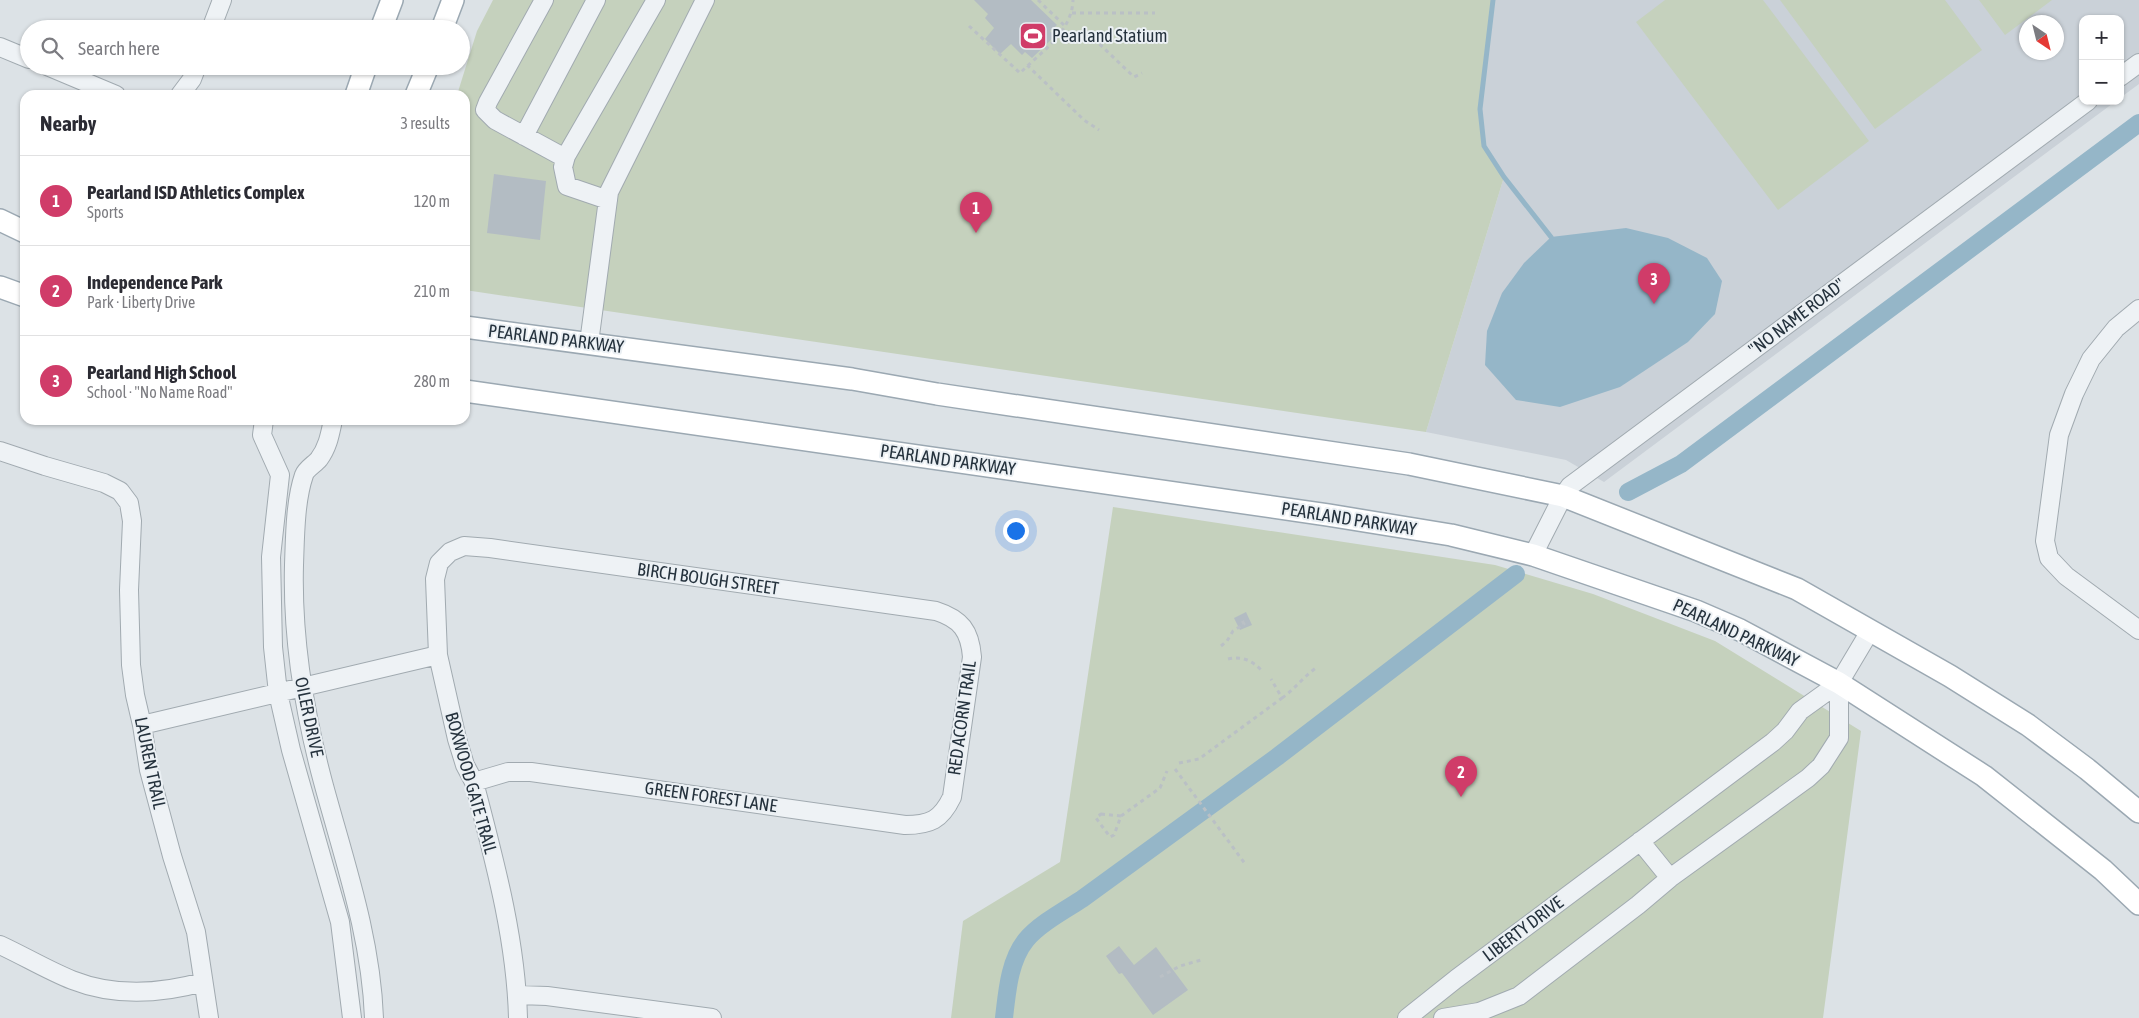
<!DOCTYPE html>
<meta charset="utf-8">
<style>
:root{--surface:#fff;--page:#f2f2f3;--text:#2b2b33;--muted:#7c7c81;--line:#e1e1e2;--accent:#d03c69}
body{margin:0;font-family:"Asap Condensed",sans-serif;background:var(--page);color:var(--text)}
.controls{position:absolute;right:15px;top:15px;display:grid;overflow:hidden;border-radius:10px;box-shadow:0 1px 4px #0004}
.controls button{width:45px;height:45px;display:grid;place-items:center;padding:0;border:0;border-bottom:1px solid var(--line);background:var(--surface);color:var(--text);font:25px sans-serif}
.compass{position:absolute;left:2019px;top:15px;width:45px;height:45px;border-radius:50%;background:var(--surface);box-shadow:0 1px 4px #0004;rotate:145deg}
.you{position:absolute;left:1015px;top:530px;width:18px;height:18px;margin:-12px;border:4px solid #fff;border-radius:50%;background:#1a73e8;box-shadow:0 0 0 8px #1a73e833}
.badge{display:grid;place-items:center;width:32px;height:32px;border-radius:50%;background:var(--accent);color:#fff;font-size:16px;font-weight:700}
.pin{position:absolute;translate:-50% -41px;filter:drop-shadow(0 1px 2px #0008)}
.pin::after{content:'';position:absolute;top:26px;width:18px;height:15px;background:inherit;clip-path:polygon(0 0,100% 0,50% 100%)}
.list{margin:0;padding:0;list-style:none}
h2{display:flex;justify-content:space-between;align-items:center;height:65px;margin:0;padding:0 20px;font-size:21px}
h2 small{font-size:16px;font-weight:400;color:var(--muted)}
.list li{display:grid;grid-template-columns:32px 1fr auto;gap:15px;align-items:center;box-sizing:border-box;height:90px;padding:0 20px;border-top:1px solid var(--line)}
.list b{display:block;font-size:19px;white-space:nowrap}
.list p{margin:0;font-size:16px;white-space:nowrap;color:var(--muted)}
.list em{font-size:16px;font-style:normal;color:var(--muted)}
.icon{flex:none;width:28px;height:28px;fill:none;stroke:currentColor;stroke-width:2;stroke-linecap:round;stroke-linejoin:round}
.map{position:relative;flex:none;width:2139px;height:1018px;overflow:hidden}
.search{position:absolute;background:var(--surface);box-shadow:0 1px 4px #0004;left:20px;top:20px;width:450px;height:55px;display:flex;align-items:center;gap:12px;box-sizing:border-box;padding:0 18px;border-radius:28px;color:var(--muted);font-size:19px}
.panel{position:absolute;background:var(--surface);box-shadow:0 1px 4px #0004;left:20px;top:90px;width:450px;height:335px;border-radius:15px}
.map>svg:first-child{display:block}
.built{fill:#cad1d8;fill-rule:evenodd}
.green{fill:#c5d1bd}
.water{fill:#95b6c8}
.lines{fill:none;stroke-linecap:round;stroke-linejoin:round}
.stream{stroke:#95b6c8;stroke-width:5}
.canal{stroke:#95b6c8;stroke-width:18}
.building{fill:#b3bcc3}
.minor-casing{stroke:#a1aab0;stroke-width:20}
.major-casing{stroke:#9ba8b2;stroke-width:24}
.path{stroke:#bac0c5;stroke-width:3;stroke-dasharray:4 4;stroke-linecap:butt}
.minor{stroke:#eef2f5;stroke-width:18}
.major{stroke:#fff;stroke-width:21}
.labels{text-anchor:middle;stroke-width:4;stroke-linejoin:round;paint-order:stroke}
.poi-label{font-size:18px;fill:#25323d;stroke:#ebf0f4;text-anchor:start}
.street-label{font-size:18px;fill:#25323d;stroke:#ebf0f4}
</style>
<div class="map">
<svg width="2139" height="1018" viewBox="0 0 2139 1018">
<rect width="100%" height="100%" fill="#dce2e6"/>
<path class="built" d="M1493 0H2139V84L2120 98V19H2083V101H2116L1604 482 1566 460 1426 432 1504 177 1484 146 1480 109ZM2026 22H2056V52H2026Z"/>
<path class="green" d="M493 0H1493L1480 109 1484 146 1504 177 1426 432 465 290V95H457L477 31Z
M1665 0H1763L1869 141 1778 210 1636 22Z
M1780 0H1945L1982 50 1875 129Z
M1979 0H2052L2005 35Z
M1113 507 1495 565 1593 594 1715 641 1861 731 1823 1018H951L963 921 1060 862Z"/>
<path class="water" d="M1626 228 1668 238 1707 258 1722 281 1715 314 1688 342 1620 387 1560 407 1516 400 1485 365 1487 331 1502 293 1524 263 1551 237Z"/>
<g class="lines">
<path class="stream" d="M1493 0 1480 109 1484 146 1504 177 1551 237"/>
<path class="canal" d="M1628 492 1681 464 2139 123
M1004 1018C1007 993 1009 961 1026 940 1039 924 1065 910 1082 899L1277 757 1516 574"/>
</g>
<path class="building" d="M974 0H1031L1057 25 1050 31 1055 36 1032 58 1025 52 1022 55 1011 44 1000 54 985 39 994 28 985 18 988 14Z
M494 174 546 181 540 240 487 233Z
M1246 612 1252 625 1240 630 1234 618Z
M1119 946 1134 965 1156 947 1188 990 1153 1015 1122 973 1119 974 1106 956Z"/>
<g class="lines">
<g class="minor-casing">
<path id="minor" d="M544 0 488 102 485 110 495 120 565 158
M211 29 222 0
M0 47 29 59
M47 66 116 95
M2120 77 2139 63
M180 95 192 79 197 66
M524 136 596 0
M608 200 567 186 563 167 566 156 656 0
M2139 309 2116 328 2091 359 2074 394 2059 435 2045 541 2049 558 2066 576 2139 630
M589 343 609 192 705 0
M264 420 262 435 280 475 271 557 273 647 278 693 291 750 340 922 352 1018
M333 420C330 434 328 447 319 459 315 464 306 469 304 475 295 501 295 538 294 565 292 639 304 711 323 782 344 860 371 936 374 1018
M0 451 45 466 104 483 120 491 129 503 132 521 129 590 131 665 135 695 142 725 149 770 172 856 196 932 209 1018
M1533 555 1563 496 1570 486 2088 101
M142 725 438 655
M474 782 508 772H531L905 825C930 825 941 820 952 797L972 657C970 631 961 619 936 611L490 548 464 546 450 552 439 563 435 579 438 655 457 739 465 765 474 782C494 859 516 938 518 1018
M1640 841 1670 878
M0 945C24 956 47 970 72 980 115 997 160 994 203 982
M518 995 547 996 712 1018
M1407 1018 1456 979 1773 742 1785 731 1800 711 1839 683 1870 631
M1443 1018 1479 1012 1519 996 1638 905 1670 878 1808 778 1821 766 1839 738V683"/>
</g>
<g class="major-casing">
<path id="major" d="M381 29 392 0
M442 29 453 0
M356 95 366 66
M416 95 428 66
M0 220 25 232
M0 287 25 296
M465 327 852 379 937 394 1409 464 1563 496 1797 589 1950 676 2028 725 2087 769 2139 812
M465 391 1328 515 1451 535 1533 555 1696 611 1740 630 1839 683 1984 776 2103 870 2139 904"/>
</g>
<path class="path" d="M1038 0 1066 27
M1072 13H1155
M969 26 1020 73C1041 52 1072 32 1073 0
M1088 33 1134 77 1142 73
M1027 65 1084 120 1099 130
M1221 646 1227 641 1233 631 1244 624 1242 620
M1228 659C1241 656 1252 660 1261 670
M1282 698C1295 689 1303 677 1316 668
M1179 763 1199 759 1282 698 1271 679
M1175 769 1246 865
M1101 814 1121 816 1114 835 1110 837 1096 818Z
M1121 816 1160 788 1167 771
M1160 977 1180 966 1201 960"/>
<use href="#minor" class="minor"/>
<use href="#major" class="major"/>
</g>
<defs>
<g id="stadium-square" transform="scale(1.4375)"><rect x="-9" y="-9" width="18" height="18" rx="4" fill="#d03c69" stroke="#ebf0f4"/><path d="M0-5a6.5 5 0 1 0 0 10a6.5 5 0 1 0 0-10ZM-3.5-1.8h7v3.6h-7Z" fill="#fff"/></g>
</defs>
<g fill-rule="evenodd">
<use href="#stadium-square" x="1033" y="36"/>
</g>
<g class="labels">
<g class="poi-label">
<text x="1052" y="42">Pearland Statium</text>
</g>
<g class="street-label">
<text transform="translate(1797 317) rotate(-37)" y="6">"NO NAME ROAD"</text>
<text transform="translate(556 339) rotate(7)" y="6">PEARLAND PARKWAY</text>
<text transform="translate(948 460) rotate(8)" y="6">PEARLAND PARKWAY</text>
<text transform="translate(1349 519) rotate(9)" y="6">PEARLAND PARKWAY</text>
<text transform="translate(708 579) rotate(8)" y="6">BIRCH BOUGH STREET</text>
<text transform="translate(1736 633) rotate(25)" y="6">PEARLAND PARKWAY</text>
<text transform="translate(309 717) rotate(78)" y="6">OILER DRIVE</text>
<text transform="translate(962 718) rotate(-82)" y="6">RED ACORN TRAIL</text>
<text transform="translate(150 763) rotate(78)" y="6">LAUREN TRAIL</text>
<text transform="translate(471 783) rotate(74)" y="6">BOXWOOD GATE TRAIL</text>
<text transform="translate(711 797) rotate(8)" y="6">GREEN FOREST LANE</text>
<text transform="translate(1523 929) rotate(-37)" y="6">LIBERTY DRIVE</text>
</g>
</g>
</svg>
<div class="controls">
<button>+</button>
<button>−</button>
</div>
<svg class="compass" viewBox="-18 -18 36 36"><path d="M0-13l5 13h-10z" fill="#e53935"/><path d="M0 13l5-13h-10z" fill="#7c7c81"/></svg>
<div class="you"></div>
<div class="pin badge" style="left:976px;top:233px">1</div>
<div class="pin badge" style="left:1461px;top:797px">2</div>
<div class="pin badge" style="left:1654px;top:304px">3</div>
<div class="search"><svg class="icon" aria-label="search" viewBox="0 0 24 24"><circle cx="10" cy="10" r="6"/><path d="M15 15l6 6"/></svg>Search here</div>
<section class="panel">
<h2>Nearby<small>3 results</small></h2>
<ul class="list">
<li><span class="badge">1</span><div><b>Pearland ISD Athletics Complex</b><p>Sports</p></div><em>120 m</em></li>
<li><span class="badge">2</span><div><b>Independence Park</b><p>Park · Liberty Drive</p></div><em>210 m</em></li>
<li><span class="badge">3</span><div><b>Pearland High School</b><p>School · &quot;No Name Road&quot;</p></div><em>280 m</em></li>
</ul>
</section>
</div>
